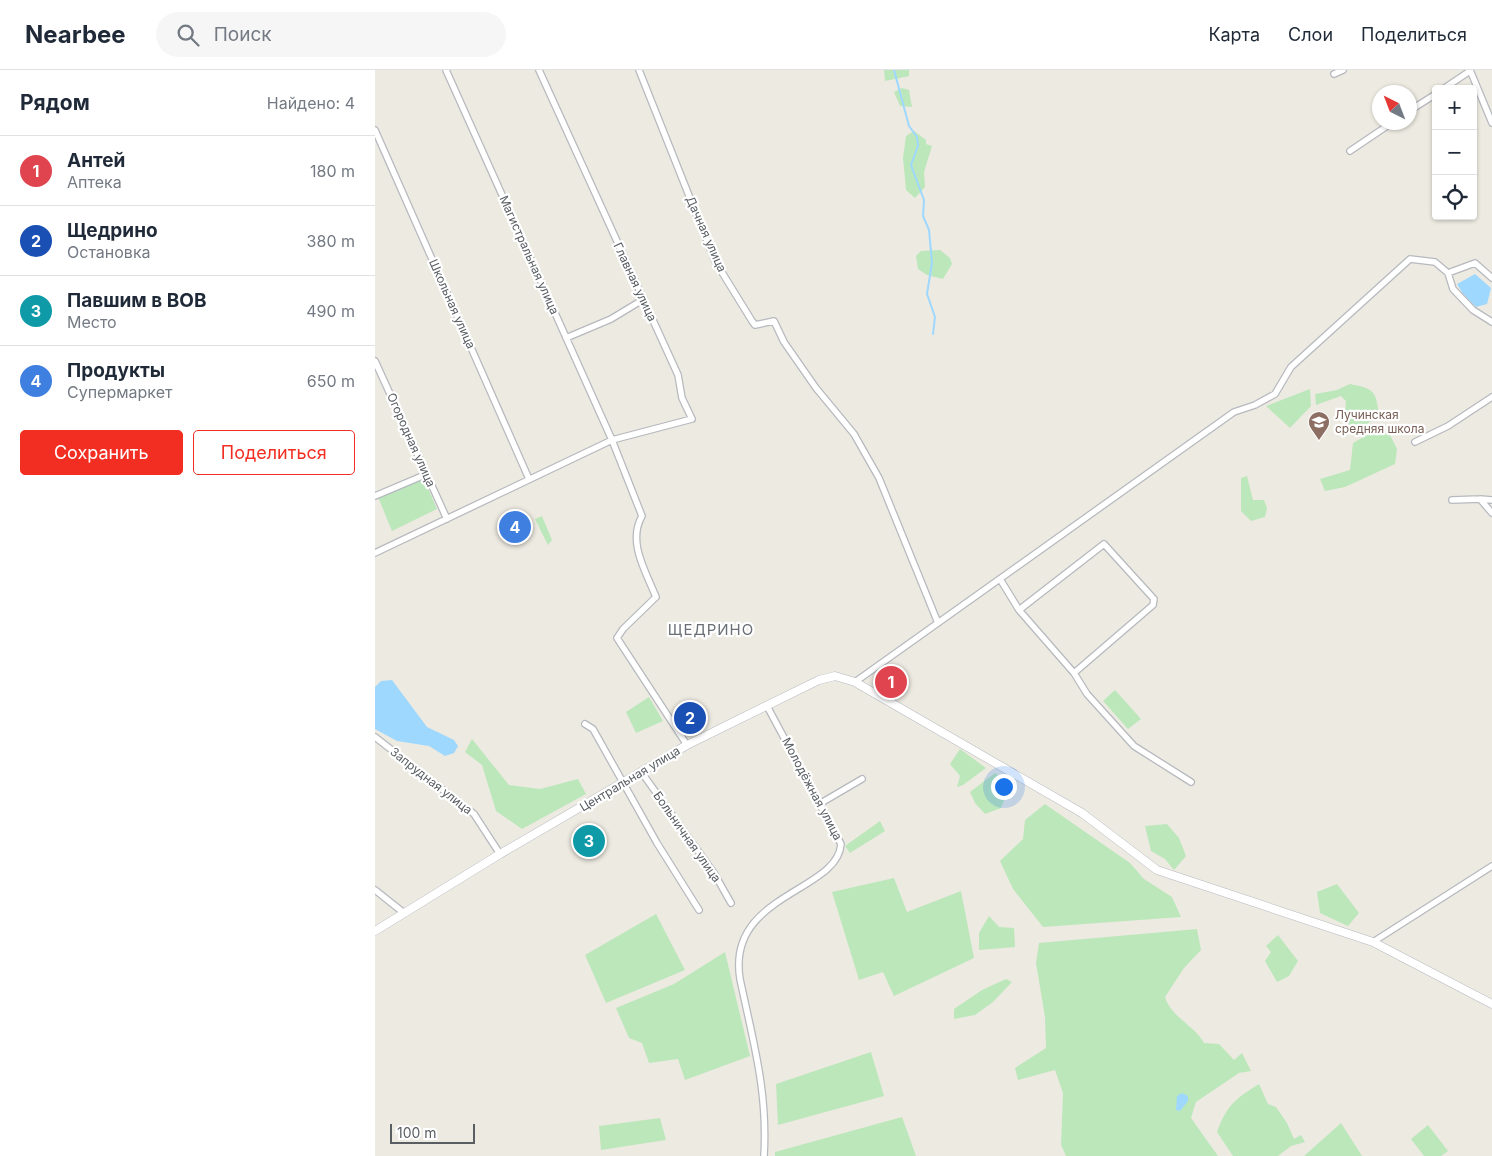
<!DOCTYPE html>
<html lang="ru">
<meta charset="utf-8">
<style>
:root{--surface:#fff;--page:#f6f6f7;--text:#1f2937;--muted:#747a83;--line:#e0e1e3;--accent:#f22e22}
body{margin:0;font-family:Inter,sans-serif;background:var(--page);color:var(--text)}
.controls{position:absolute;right:15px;top:15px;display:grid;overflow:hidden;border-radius:5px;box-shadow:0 1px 4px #0004}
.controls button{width:45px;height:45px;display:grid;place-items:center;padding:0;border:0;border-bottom:1px solid var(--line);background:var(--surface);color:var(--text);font:25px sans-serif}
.compass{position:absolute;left:997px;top:15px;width:45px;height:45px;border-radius:50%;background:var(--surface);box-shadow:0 1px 4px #0004;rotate:318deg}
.scale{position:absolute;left:15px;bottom:12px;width:85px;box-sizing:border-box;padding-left:5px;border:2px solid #595e63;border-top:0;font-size:14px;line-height:18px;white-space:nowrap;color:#595e63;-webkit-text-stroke:4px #fff;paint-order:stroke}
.you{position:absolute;left:628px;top:716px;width:18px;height:18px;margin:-12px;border:4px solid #fff;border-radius:50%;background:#1a73e8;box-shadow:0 0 0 8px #1a73e833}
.badge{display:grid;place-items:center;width:32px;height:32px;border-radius:50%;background:var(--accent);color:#fff;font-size:16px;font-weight:700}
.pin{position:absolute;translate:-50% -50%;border:2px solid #fff;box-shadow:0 1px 5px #0006}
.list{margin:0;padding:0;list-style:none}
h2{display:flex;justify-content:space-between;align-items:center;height:65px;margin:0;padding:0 20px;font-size:21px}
h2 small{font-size:16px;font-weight:400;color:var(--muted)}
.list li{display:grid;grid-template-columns:32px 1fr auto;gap:15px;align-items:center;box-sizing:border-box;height:70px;padding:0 20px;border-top:1px solid var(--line)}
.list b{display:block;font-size:19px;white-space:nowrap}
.list p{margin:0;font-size:16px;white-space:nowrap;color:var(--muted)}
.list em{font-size:16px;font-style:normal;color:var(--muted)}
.actions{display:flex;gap:10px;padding:15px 20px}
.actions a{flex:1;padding:11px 0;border:1px solid var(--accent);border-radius:5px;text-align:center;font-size:18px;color:var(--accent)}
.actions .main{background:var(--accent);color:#fff}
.icon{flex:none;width:28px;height:28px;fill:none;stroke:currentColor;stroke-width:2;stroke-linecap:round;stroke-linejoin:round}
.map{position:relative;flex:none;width:1117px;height:1086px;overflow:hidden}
header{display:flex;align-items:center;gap:30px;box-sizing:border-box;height:70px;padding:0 25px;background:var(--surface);border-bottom:1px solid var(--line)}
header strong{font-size:24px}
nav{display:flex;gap:28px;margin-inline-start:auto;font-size:18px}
.search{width:350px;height:45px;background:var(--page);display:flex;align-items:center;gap:12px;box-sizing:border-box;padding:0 18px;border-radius:28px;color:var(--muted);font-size:19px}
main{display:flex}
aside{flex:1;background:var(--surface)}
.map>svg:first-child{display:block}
.green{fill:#bce7bb}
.water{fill:#9fd8ff}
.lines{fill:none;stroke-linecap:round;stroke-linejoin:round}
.stream{stroke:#9fd8ff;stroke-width:2}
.street-casing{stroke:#b6b9be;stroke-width:8}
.secondary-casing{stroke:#b5b9bf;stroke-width:9}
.street{stroke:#fff;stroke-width:5.5}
.secondary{stroke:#fff;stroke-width:8}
.labels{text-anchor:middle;stroke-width:4.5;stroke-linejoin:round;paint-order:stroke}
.street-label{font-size:12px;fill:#595e63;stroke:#fff}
.education-label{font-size:12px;fill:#785e54;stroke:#fff;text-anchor:start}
.quarter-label{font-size:15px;letter-spacing:1px;fill:#6a7075;stroke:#fff}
</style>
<header>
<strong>Nearbee</strong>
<div class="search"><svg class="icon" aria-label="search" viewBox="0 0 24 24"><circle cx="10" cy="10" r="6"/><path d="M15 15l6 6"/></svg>Поиск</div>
<nav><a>Карта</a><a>Слои</a><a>Поделиться</a></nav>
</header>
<main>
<aside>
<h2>Рядом<small>Найдено: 4</small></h2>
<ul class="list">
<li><span class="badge" style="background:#e0444e">1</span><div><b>Антей</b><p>Аптека</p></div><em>180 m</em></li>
<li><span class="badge" style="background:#1a4fb4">2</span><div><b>Щедрино</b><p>Остановка</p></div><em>380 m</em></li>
<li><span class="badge" style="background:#0f9aa8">3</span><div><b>Павшим в ВОВ</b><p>Место</p></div><em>490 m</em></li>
<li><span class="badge" style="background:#3f7fe0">4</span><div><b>Продукты</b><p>Супермаркет</p></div><em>650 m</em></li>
</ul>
<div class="actions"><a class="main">Сохранить</a><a>Поделиться</a></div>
</aside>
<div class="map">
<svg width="1117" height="1086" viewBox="0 0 1117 1086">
<rect width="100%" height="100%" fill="#edeae1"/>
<path class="green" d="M509 0H534V6L510 11Z
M527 18 534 20 537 37 525 36 519 22Z
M539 61 551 70V74L557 76 549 102 550 117 540 128 531 120 528 88 531 66Z
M565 180 575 188 577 194 568 209 552 205 543 199 541 186 546 181Z
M975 314C1001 319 1001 322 1004 347L977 362 970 344 971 331 966 326 941 335 940 324 962 320Z
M935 319 936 336 915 358 891 336Z
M1001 360 1015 365 1022 379 1020 394 970 417 950 421 945 409 975 400 978 373Z
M872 406 878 430H889L892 438 890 447 876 451 866 441V408Z
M48 407 62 439 17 461 3 427Z
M167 446 177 470 173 475 160 449Z
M740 620 766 649 753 659 728 631Z
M274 627 288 651 261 663 251 642Z
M97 669 134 715 165 719 203 709 211 724 147 759 121 741 107 695 90 682Z
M585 679 611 698 588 715 582 717 585 706 575 694Z
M620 703 635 715 626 738 610 744 600 733 595 722Z
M670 734 755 793 769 809 797 827 806 847 668 857 638 819 625 791 648 769 650 750Z
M505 751 510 761 475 783 470 776Z
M792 754 804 768 811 786 799 800 790 789 776 781 770 756Z
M519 808 532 842 586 821 599 888 519 926 508 902 484 910 457 822Z
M962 814 984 843 973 856 945 843 942 822Z
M281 844 310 900 231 933 210 885Z
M614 846 624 857 639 858 640 877 604 880V863Z
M822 859 826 880 809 898 790 927C796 947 819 955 829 973L844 974 859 990 867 983 876 1001 864 1003 821 1032 816 1048 843 1086H691L686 1075 688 1023 680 1000 643 1010 640 998 671 978 670 947 661 893 664 873Z
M903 865 923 891 914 906 902 912 890 891 896 882 891 876Z
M350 882 375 986 310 1010 303 989 274 993 267 973 254 968 241 938 299 914Z
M631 909 637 912 618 932 600 945 579 949V939L607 920Z
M496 982 509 1026 403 1055 401 1014Z
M884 1014 893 1034 901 1037 912 1053 919 1069 926 1065 930 1072 916 1076 903 1086H858L842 1062C852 1035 860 1029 884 1014Z
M527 1047 541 1086H400V1082Z
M285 1048 291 1070 226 1080 224 1056Z
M966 1053 987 1086H929Z
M1053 1055 1073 1081 1066 1086H1049L1036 1069Z"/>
<path class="water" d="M1100 204 1116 218 1112 234 1101 237 1088 224 1082 214Z
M17 610 52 657 79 670 83 676 79 683 70 686 54 676 22 671 0 659V617L6 611Z
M807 1023 813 1026V1031L805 1041 801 1040 802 1026Z"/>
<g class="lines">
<path class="stream" d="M519 0 534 56 542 67 543 76 536 95 549 130 548 146 554 160 557 193 552 224 560 247 558 264"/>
<g class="street-casing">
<path id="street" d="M71 0 237 370 267 446C252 472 271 502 281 527L248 559 242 568 312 675
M264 0 340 191 377 251 380 255 399 251 409 272 441 318 479 364 504 408 563 553
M1095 0 1117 53
M959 4 968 0
M1068 19 1095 1
M1034 41 1061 24
M0 60 154 409
M975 81 1018 52
M1073 203 1100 193 1117 208
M191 268 236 249 269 229
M0 291 72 449
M1040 372 1073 356 1117 327
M0 426 52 404
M1105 429 1117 430
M1077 430 1105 429 1117 443
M0 483 237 370 317 349 307 328 303 305 164 0
M625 509 644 540 699 603 712 624 759 676 816 712
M644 540 729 474 779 529 778 535 699 603
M480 612 859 342 880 335 900 324 916 297 1035 189 1060 192 1073 203 1078 219 1098 240 1117 252
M210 654 218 659 282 773 324 840
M0 667 99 744 125 784
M267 703 339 803 356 833
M446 733 487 709
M0 820 29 843
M998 872 1117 796
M389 1086C393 1022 378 971 365 909 351 824 463 822 466 774L392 636"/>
</g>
<g class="secondary-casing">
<path id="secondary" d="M0 861 125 784 312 675 444 610 460 606 480 612 707 743 782 800 998 872 1117 934"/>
</g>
<use href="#street" class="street"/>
<use href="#secondary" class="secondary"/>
</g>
<defs>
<g id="school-pin" transform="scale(1.125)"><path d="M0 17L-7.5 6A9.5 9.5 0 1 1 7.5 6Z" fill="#8d6e63" stroke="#fff"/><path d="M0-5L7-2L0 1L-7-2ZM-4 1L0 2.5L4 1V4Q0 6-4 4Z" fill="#fff"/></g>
</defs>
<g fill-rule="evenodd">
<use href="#school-pin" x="944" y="352"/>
</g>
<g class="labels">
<g class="street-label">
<text transform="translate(331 164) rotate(66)" y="4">Дачная улица</text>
<text transform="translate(154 185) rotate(66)" y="4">Магистральная улица</text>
<text transform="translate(260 212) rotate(65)" y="4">Главная улица</text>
<text transform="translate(77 234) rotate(66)" y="4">Школьная улица</text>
<text transform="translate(36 370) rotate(66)" y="4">Огородная улица</text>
<text transform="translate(255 709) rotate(-31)" y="4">Центральная улица</text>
<text transform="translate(56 711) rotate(38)" y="4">Запрудная улица</text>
<text transform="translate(437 719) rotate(62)" y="4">Молодёжная улица</text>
<text transform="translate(312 767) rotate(55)" y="4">Больничная улица</text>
</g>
<g class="education-label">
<text x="960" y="349">Лучинская<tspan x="960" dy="14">средняя школа</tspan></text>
</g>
<g class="quarter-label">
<text x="336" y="565">ЩЕДРИНО</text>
</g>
</g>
</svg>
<div class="controls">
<button>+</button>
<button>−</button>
<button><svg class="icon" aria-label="locate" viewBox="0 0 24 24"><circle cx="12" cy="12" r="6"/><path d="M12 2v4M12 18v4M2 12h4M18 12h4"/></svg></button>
</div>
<svg class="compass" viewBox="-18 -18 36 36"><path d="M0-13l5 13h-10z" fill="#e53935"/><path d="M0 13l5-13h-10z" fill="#747a83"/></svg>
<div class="scale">100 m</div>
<div class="you"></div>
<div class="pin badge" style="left:516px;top:612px;background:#e0444e">1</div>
<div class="pin badge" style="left:315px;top:648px;background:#1a4fb4">2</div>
<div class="pin badge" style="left:214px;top:771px;background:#0f9aa8">3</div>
<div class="pin badge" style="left:140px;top:457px;background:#3f7fe0">4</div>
</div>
</main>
